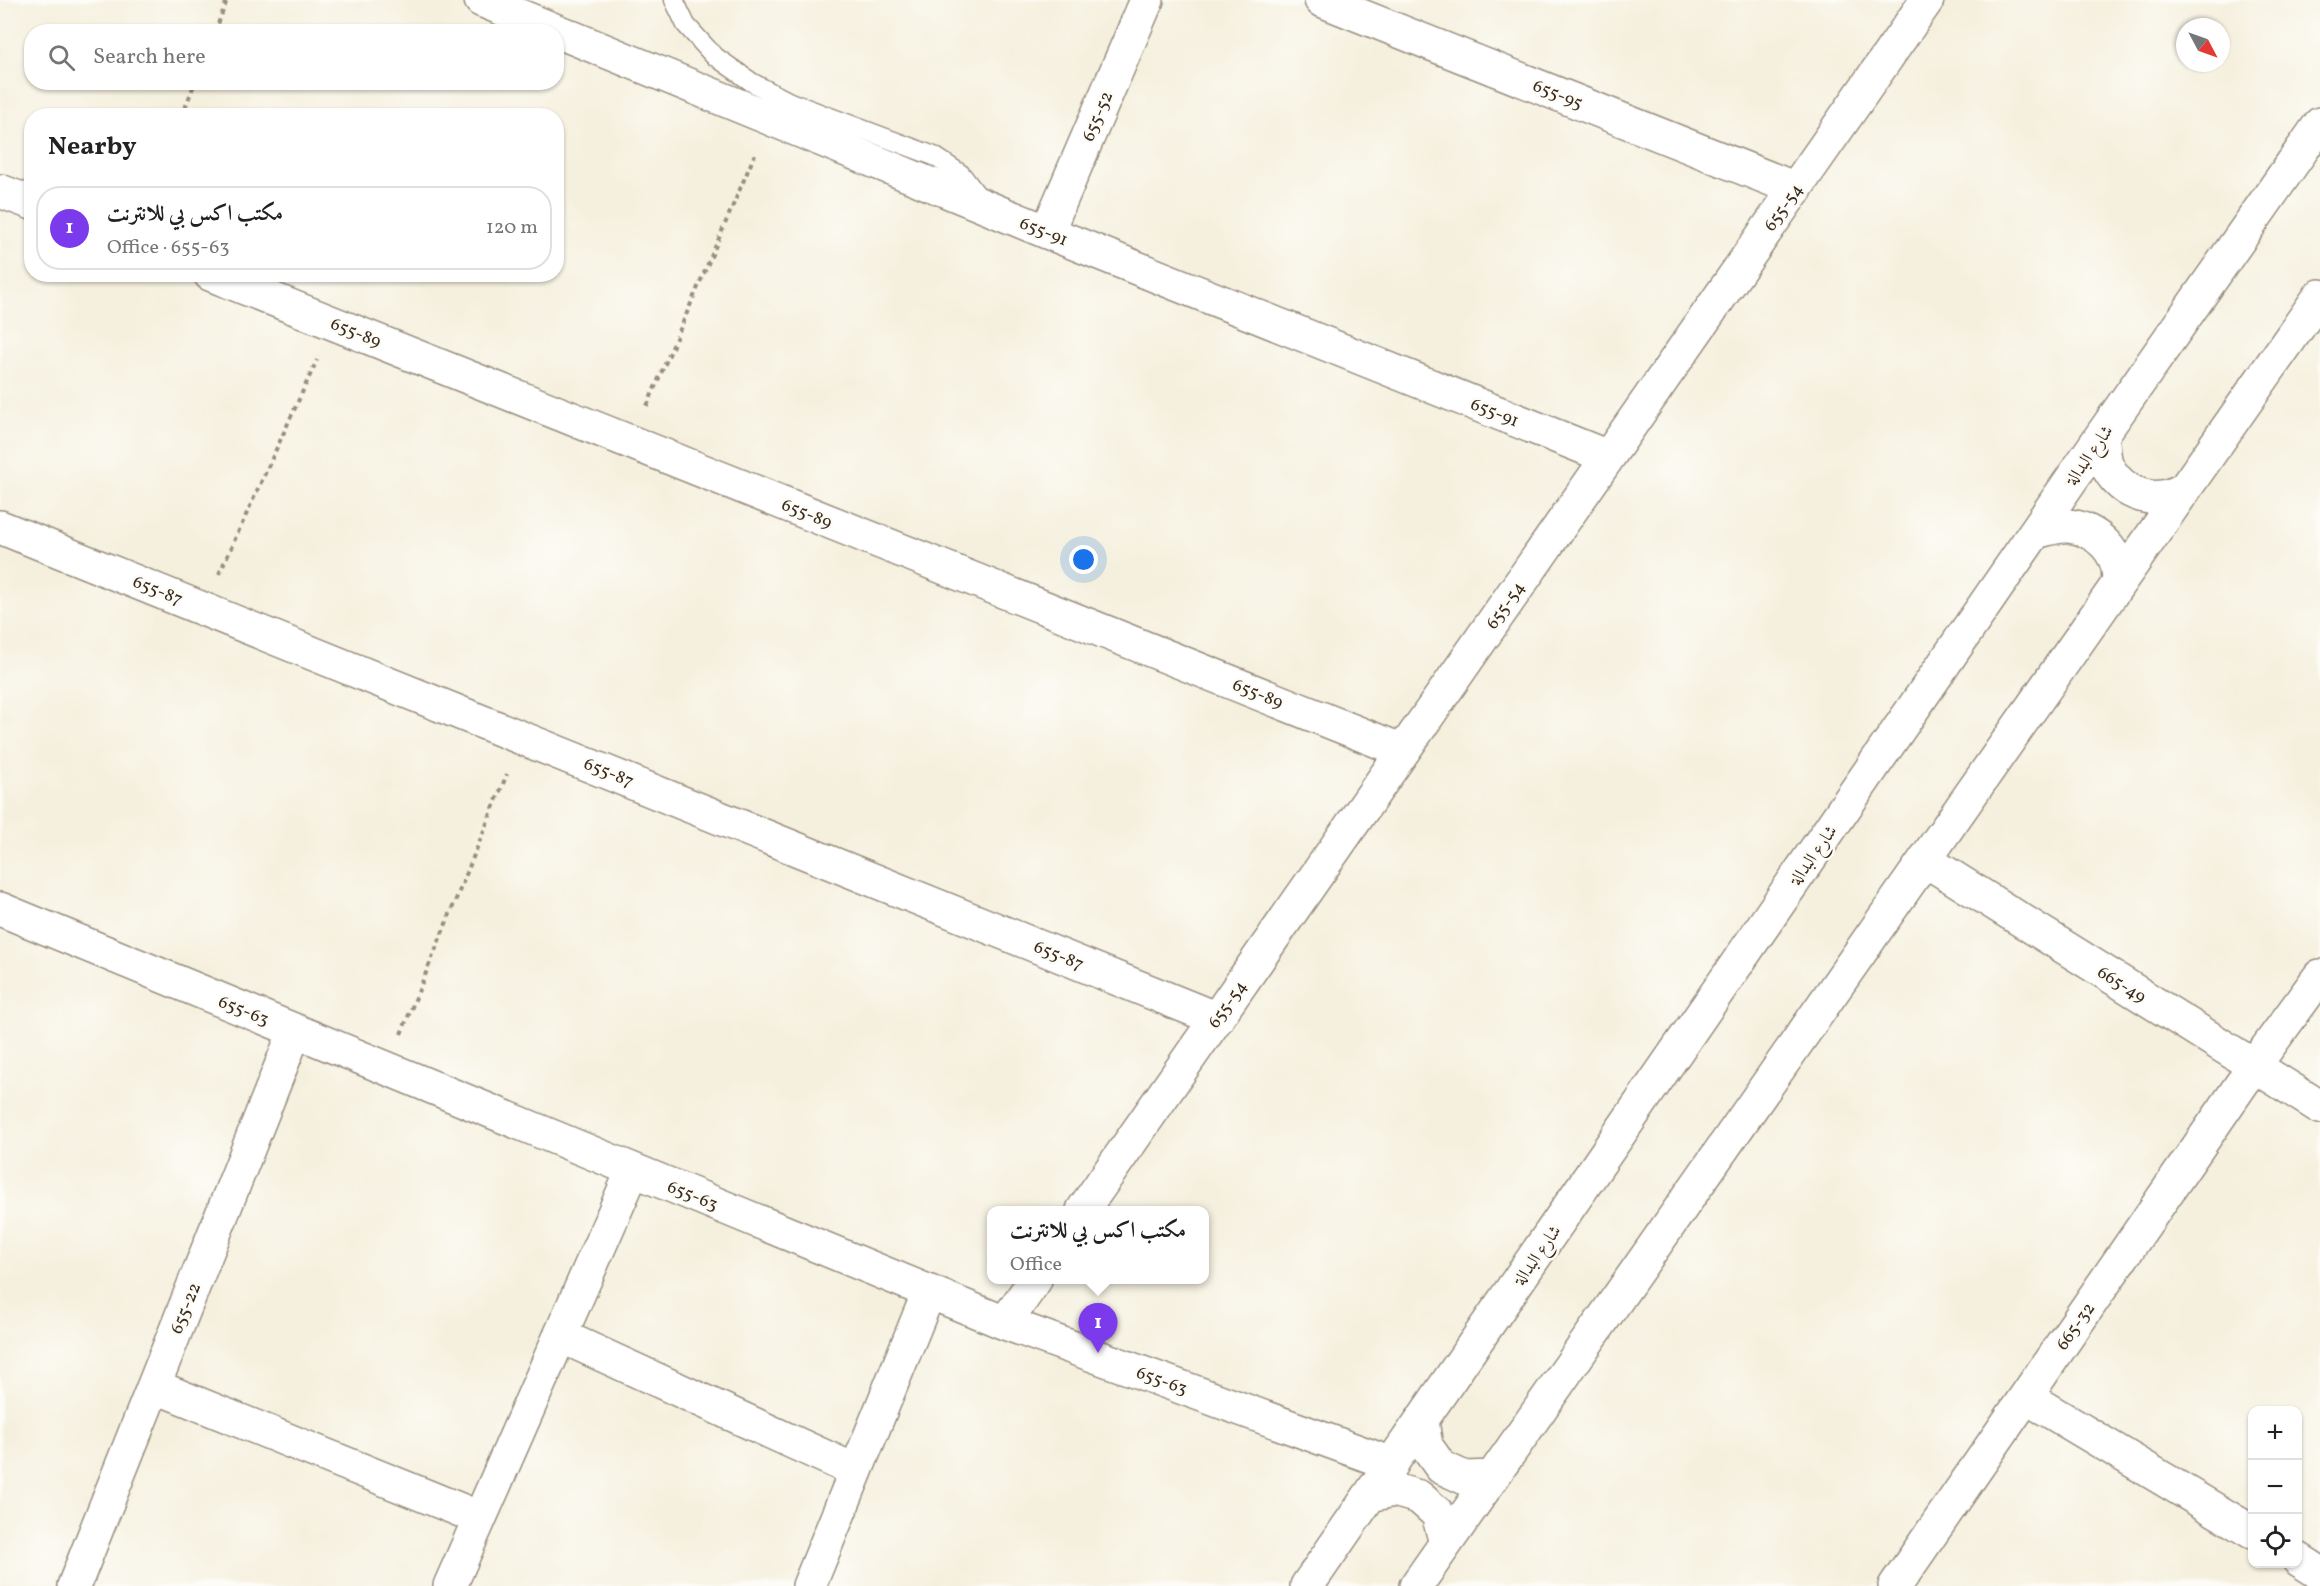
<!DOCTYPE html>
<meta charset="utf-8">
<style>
:root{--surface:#fff;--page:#f2f2f2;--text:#222;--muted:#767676;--line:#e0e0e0;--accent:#7c3aed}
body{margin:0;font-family:Vollkorn,Amiri,serif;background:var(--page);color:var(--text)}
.controls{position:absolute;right:18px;bottom:18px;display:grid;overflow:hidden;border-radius:12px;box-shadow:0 2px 4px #0004}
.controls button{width:54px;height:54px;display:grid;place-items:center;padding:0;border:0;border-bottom:2px solid var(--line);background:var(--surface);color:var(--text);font:30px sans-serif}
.compass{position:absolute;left:2176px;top:18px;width:54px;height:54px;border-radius:50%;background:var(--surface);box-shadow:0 2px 4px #0004;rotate:131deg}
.you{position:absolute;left:1084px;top:560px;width:21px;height:21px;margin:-15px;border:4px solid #fff;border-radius:50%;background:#1a73e8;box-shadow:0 0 0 9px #1a73e833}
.badge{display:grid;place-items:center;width:39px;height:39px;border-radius:50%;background:var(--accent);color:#fff;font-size:20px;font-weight:700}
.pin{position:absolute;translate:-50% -50px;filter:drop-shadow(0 2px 3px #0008)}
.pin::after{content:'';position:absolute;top:32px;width:21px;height:18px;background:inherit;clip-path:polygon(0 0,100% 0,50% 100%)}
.popup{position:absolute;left:987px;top:1206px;width:222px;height:78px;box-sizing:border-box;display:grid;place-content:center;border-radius:12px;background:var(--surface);filter:drop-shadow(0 2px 4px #0005);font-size:20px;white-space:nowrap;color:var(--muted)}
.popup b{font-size:22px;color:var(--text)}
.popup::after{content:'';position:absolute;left:50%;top:100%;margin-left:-12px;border:12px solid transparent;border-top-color:var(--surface)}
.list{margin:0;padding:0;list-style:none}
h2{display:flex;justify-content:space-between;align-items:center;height:78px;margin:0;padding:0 24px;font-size:26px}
h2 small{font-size:20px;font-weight:400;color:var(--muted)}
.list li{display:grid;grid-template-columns:39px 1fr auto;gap:18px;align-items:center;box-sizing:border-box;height:84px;margin:0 12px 12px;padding:0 12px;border:2px solid var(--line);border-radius:24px}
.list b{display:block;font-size:22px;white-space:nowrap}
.list p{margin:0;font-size:20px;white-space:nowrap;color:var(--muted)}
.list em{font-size:20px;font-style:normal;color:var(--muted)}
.icon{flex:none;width:33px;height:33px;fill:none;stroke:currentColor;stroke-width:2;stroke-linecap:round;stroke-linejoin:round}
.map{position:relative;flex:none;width:2320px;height:1586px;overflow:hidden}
.search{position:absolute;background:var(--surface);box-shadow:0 2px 4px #0004;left:24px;top:24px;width:540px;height:66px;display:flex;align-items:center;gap:15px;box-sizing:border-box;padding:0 21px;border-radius:24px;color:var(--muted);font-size:22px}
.panel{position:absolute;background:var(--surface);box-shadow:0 2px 4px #0004;left:24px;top:108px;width:540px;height:174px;border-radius:24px}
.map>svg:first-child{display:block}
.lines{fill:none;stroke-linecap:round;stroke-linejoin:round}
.service-casing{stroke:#988d7e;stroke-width:21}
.minor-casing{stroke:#988d7e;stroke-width:36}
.tertiary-casing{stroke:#988d7e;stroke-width:36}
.path{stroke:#988d7e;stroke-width:4;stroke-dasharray:4.5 4.5;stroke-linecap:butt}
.service{stroke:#fff;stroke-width:18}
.minor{stroke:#fff;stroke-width:33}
.tertiary{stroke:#fff;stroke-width:33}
.labels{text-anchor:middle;stroke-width:5;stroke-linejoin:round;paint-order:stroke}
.street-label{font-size:18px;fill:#3b2a1e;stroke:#fdfcf7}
</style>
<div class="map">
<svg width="2320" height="1586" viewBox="0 0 2320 1586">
<rect width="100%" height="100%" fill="#fdfcf7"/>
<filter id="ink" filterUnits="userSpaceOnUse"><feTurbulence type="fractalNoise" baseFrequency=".0167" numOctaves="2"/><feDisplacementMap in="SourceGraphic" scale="12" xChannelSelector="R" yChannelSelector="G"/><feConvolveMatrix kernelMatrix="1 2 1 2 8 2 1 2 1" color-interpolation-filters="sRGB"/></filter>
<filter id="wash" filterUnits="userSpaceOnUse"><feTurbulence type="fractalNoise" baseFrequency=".008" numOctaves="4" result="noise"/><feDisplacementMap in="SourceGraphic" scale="24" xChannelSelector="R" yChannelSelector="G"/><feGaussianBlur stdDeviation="1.35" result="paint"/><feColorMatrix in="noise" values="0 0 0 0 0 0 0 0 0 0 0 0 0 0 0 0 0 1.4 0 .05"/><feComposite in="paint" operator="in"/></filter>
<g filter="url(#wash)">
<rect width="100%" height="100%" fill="#f5f0de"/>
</g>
<g filter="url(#ink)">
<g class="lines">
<g class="service-casing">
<path id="service" d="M674 0 686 25 713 55 753 83 790 102 934 156 961 174 980 199"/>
</g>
<g class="minor-casing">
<path id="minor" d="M481 0 1047 232 1608 457
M1321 0 1796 189
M0 191 32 203
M1047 232 1147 0
M210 274 1403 751
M0 527 1217 1019
M1925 860 2320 1107
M0 909 1005 1323 1392 1464
M1083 1210 1927 0
M1005 1323 1035 1280
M561 1336 856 1471
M154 1386 480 1518
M2026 1397 2252 1532
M2298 1559 2320 1573
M74 1586 295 1031
M450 1586 633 1170
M809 1586 929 1292
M1895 1586 2254 1066 2320 976"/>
</g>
<g class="tertiary-casing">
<path id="tertiary" d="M2102 435C2104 445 2103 459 2108 468 2124 496 2156 506 2184 489
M2035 532C2045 530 2058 525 2068 526 2096 528 2123 554 2118 583
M1422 1421 1426 1446 1441 1467 1465 1478 1492 1477
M1371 1495 1394 1490 1419 1497 1438 1514 1446 1543
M1307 1586 2102 435 2320 124
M1416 1586 2320 296"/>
</g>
<path class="path" d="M215 32 227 0
M182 116 195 82
M647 406 755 154
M219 574 317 360
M401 1034 507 774"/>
<use href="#service" class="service"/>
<use href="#minor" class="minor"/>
<use href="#tertiary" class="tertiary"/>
</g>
</g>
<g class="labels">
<g class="street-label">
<text transform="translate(1558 94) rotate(22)" y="6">655-95</text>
<text transform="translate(1097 116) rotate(-67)" y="6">655-52</text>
<text transform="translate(1783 207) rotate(-55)" y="6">655-54</text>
<text transform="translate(1044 231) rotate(22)" y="6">655-91</text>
<text transform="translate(356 332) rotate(22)" y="6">655-89</text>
<text transform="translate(1495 412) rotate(22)" y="6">655-91</text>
<text transform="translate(2089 455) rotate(-55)" y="6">شارع البدالة</text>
<text transform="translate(807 513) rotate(22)" y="6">655-89</text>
<text transform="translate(158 590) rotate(22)" y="6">655-87</text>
<text transform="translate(1505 605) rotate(-55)" y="6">655-54</text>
<text transform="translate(1258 693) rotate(22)" y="6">655-89</text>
<text transform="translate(609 772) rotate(22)" y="6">655-87</text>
<text transform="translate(1813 855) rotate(-55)" y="6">شارع البدالة</text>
<text transform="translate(1059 955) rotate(22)" y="6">655-87</text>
<text transform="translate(2122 984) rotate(32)" y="6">665-49</text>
<text transform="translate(1227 1004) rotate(-55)" y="6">655-54</text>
<text transform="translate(244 1010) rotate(22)" y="6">655-63</text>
<text transform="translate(693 1195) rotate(22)" y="6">655-63</text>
<text transform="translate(1537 1255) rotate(-55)" y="6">شارع البدالة</text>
<text transform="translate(185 1308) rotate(-68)" y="6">655-22</text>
<text transform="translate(2075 1326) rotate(-55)" y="6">665-32</text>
<text transform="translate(1162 1380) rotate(20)" y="6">655-63</text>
</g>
</g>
</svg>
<div class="controls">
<button>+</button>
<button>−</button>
<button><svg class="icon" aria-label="locate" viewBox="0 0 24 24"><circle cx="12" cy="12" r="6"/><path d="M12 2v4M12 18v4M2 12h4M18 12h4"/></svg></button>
</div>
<svg class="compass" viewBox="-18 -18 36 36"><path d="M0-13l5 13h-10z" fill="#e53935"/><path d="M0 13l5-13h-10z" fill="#767676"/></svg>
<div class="you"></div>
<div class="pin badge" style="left:1098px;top:1353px">1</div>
<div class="popup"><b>مكتب اكس بي للانترنت</b>Office</div>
<div class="search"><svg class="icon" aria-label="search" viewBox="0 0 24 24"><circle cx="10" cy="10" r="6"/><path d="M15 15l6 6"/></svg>Search here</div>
<section class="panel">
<h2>Nearby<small></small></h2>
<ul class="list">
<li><span class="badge">1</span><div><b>مكتب اكس بي للانترنت</b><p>Office · 655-63</p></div><em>120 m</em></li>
</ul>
</section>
</div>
